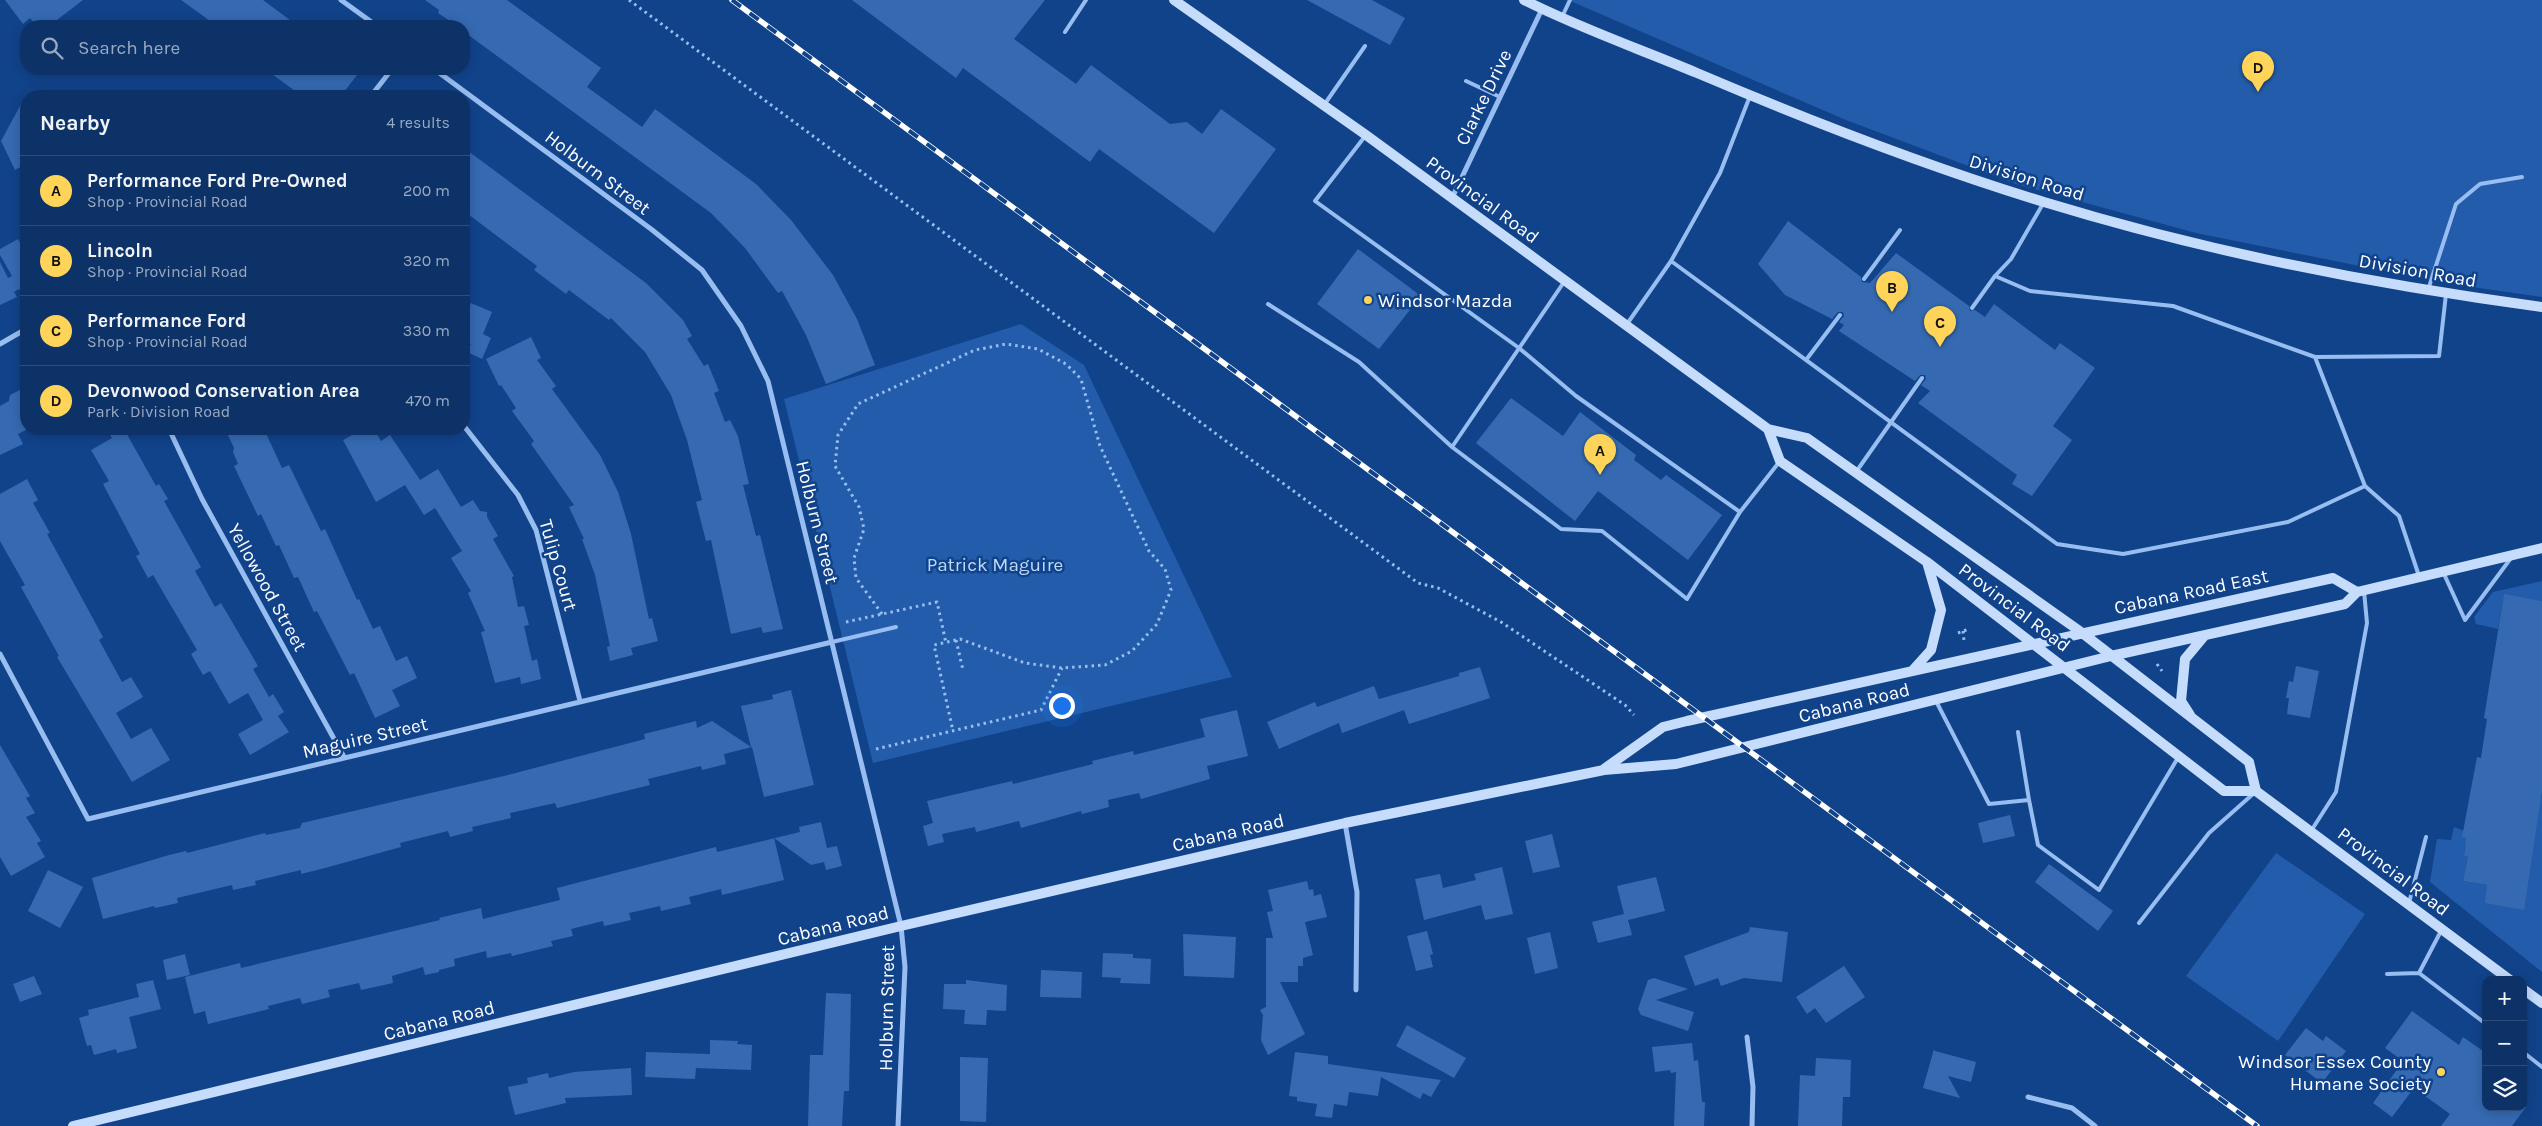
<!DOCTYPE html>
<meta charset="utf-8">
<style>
:root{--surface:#0d3268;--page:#163a6e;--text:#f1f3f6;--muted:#9aaac0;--line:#2d4d7c;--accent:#ffd458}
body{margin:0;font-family:Karla,sans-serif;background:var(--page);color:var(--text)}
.controls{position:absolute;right:15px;bottom:15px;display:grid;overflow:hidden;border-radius:10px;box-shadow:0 2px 12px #0003}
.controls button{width:45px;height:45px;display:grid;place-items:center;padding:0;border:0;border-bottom:1px solid var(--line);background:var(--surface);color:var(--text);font:25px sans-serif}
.you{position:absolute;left:1061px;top:705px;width:18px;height:18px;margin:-12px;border:4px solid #fff;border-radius:50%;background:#1a73e8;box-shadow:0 0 0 8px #1a73e833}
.badge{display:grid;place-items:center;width:32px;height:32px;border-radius:50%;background:var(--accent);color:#111;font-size:16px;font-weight:700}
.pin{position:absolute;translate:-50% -41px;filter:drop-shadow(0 1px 2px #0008)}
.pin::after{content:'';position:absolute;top:26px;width:18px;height:15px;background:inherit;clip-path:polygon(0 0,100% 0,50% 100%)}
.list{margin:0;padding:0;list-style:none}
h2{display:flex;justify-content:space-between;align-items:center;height:65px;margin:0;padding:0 20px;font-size:21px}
h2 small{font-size:16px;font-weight:400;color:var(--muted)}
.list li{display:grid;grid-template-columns:32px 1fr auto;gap:15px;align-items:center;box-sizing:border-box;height:70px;padding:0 20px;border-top:1px solid var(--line)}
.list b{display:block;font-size:19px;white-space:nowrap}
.list p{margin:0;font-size:16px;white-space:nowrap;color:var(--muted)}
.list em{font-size:16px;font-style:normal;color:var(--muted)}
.icon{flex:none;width:28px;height:28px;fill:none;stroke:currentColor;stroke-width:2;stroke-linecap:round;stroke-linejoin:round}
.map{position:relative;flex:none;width:2542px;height:1126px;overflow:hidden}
.search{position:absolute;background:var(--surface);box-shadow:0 2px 12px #0003;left:20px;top:20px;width:450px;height:55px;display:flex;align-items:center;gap:12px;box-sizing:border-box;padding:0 18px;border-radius:20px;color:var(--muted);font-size:19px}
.panel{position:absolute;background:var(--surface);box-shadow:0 2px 12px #0003;left:20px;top:90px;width:450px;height:345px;border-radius:20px}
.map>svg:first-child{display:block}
.green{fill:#235caa}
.building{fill:#356ab2}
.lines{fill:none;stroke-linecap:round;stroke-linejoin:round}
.path{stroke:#98bef1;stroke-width:3;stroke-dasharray:2.5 4;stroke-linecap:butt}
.lane{stroke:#98bef1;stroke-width:4}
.street{stroke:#98bef1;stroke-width:5}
.secondary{stroke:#c6dcfc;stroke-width:10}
.rail-casing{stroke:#fff;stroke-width:5.5}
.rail{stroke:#11438b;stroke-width:4;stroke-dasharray:11;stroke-linecap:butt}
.poi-dot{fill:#ffd458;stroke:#11438b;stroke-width:2}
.labels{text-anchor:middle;stroke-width:5;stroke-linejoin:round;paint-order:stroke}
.street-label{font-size:19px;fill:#fff;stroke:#11438b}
.poi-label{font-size:19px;fill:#fff;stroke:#11438b;text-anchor:start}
.park-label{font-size:19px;fill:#bfd9fc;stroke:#11438b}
</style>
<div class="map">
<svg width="2542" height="1126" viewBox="0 0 2542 1126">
<rect width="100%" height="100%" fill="#11438b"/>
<path class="green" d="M1568 0H2542V297L2444 283 2196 233 2016 184 1846 120Z
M1021 324 1084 365 1232 677 873 763 784 399Z
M2542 581V601L2504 595 2498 629 2476 624 2474 617 2493 592Z
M2542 792V972L2430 882 2437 839 2451 840 2454 827 2494 842 2465 845 2464 856H2468L2463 881 2487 885 2523 909Z
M2276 853 2365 914 2278 1041 2186 976Z"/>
<path class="building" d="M5 0H83L49 26H36L30 18 23 24Z
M181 0H263L298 26H217Z
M425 0H507L601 68 587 87 642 127 655 109 756 184 791 220 833 275 857 319 875 365 826 384 806 335 782 291 778 293 745 248 711 213 467 34 464 31V26H457L438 13 439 10Z
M852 0H1045L1014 39 1076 84 1091 65 1170 124 1187 122 1202 134 1221 109 1276 149 1214 233 1099 149 1090 162 963 68 956 78Z
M1307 0H1372L1405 18 1390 45Z
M265 69H349L357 75 341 96H302Z
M26 95V164L15 170 1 141Z
M464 148 646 283 683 320 692 336 687 339 704 366 708 364 719 391 714 393 725 422 730 420 738 436 749 484 743 485 756 536 760 535 783 629 763 633 761 627 731 634 711 540 706 541 696 502 702 500 687 440 671 395 645 352 611 318 609 320 569 290 566 294 534 270 537 266 464 211Z
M1788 221 1861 277 1862 282 1870 283 1896 253 1969 306 1970 311 1975 310 1985 317 1994 304 2055 350 2060 343 2095 368 2053 426 2072 440 2032 496 2012 484 2017 475 1918 403 1930 391 1921 385 1926 379 1925 375H1920L1915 381 1839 331 1844 325 1839 322 1844 316 1843 312H1838L1832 319 1785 295 1758 264Z
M18 239 26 253V301L19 289 14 292 17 297 0 305V262L8 278 12 276 0 255V249Z
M1358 249 1421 296 1379 349 1317 304Z
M471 303 492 312 483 334 491 338 482 359 467 352 471 344 464 340V321Z
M531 337 541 358 537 360 556 386 552 389 600 455 618 492 631 534 649 619 652 618 658 641 631 648 633 655 610 661 607 647 610 646 595 575 582 539H584L569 507 574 505 531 444 534 441 512 411 516 408 501 385 499 386 486 359Z
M26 387V430L18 434 23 444 0 455V406L9 401 10 395Z
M1511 398 1563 436 1580 412 1636 455 1634 460 1661 480 1666 475 1722 515 1688 560 1598 491 1575 521 1476 443Z
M107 429H124L156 486 159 484 168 499 164 501 201 567 195 571 203 585 215 607 221 603 258 666 253 669 269 697 273 694 284 712 278 716 289 732 250 755 238 734 263 720 248 693 229 704 210 671 203 675 191 654 197 650 153 575 148 578 136 556 140 554 103 484 109 481 91 450 112 438Z
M225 429H264L282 468 289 465 321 531 325 529 357 600 359 599 373 629 380 626 396 661 407 656 417 678 392 690 400 706 375 718 354 673 350 675 317 611 314 612 298 577 294 578 279 545 276 546 261 514 258 516 234 466 238 464 233 452 234 448Z
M363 429H374L381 441 390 435 420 480 438 469 461 507 473 500 480 511 487 512V517L498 536 493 539 514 576 512 577 518 607 524 606 529 625 524 626 532 661 537 659 541 679 521 684 520 677 495 683 481 632 485 631 468 593 471 591 451 558 462 551 435 508 424 515 405 485 376 502 343 440Z
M27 479 38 500 33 503 50 533 47 534 103 637 99 640 122 682 131 677 143 697 116 713 131 739 151 728 170 760 132 782 57 657 59 656 21 587 25 585 0 541V494Z
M2504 594 2542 601V792L2524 910 2485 903 2487 885 2463 881 2468 856H2464L2466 838 2462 837 2477 757 2481 758 2487 719 2484 718Z
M2296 666 2319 671 2310 718 2287 714 2289 698H2286L2289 681 2293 682Z
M1480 667 1490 698 1409 724 1404 710 1342 733 1339 723 1279 749 1267 722 1315 702 1317 707 1374 686 1379 699 1459 676V673Z
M791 690 814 785 764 797 752 747 724 754 726 764 702 770 701 766 648 779 650 785 557 808 555 803 510 813 511 818 472 827 473 831 450 837 448 831 400 843 401 847 325 868 301 874V870L255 881 256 885 233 890 232 885 177 898 178 903 155 908 154 906 103 919 92 878 169 855 186 851 187 853 265 833 266 835 300 828 302 823 508 775 645 739 644 734 696 721 697 728 712 721 751 747 741 706 773 699 772 695Z
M1237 710 1248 756 1207 766 1210 779 1141 799 1139 793 1121 797 1108 800 1109 807 1082 814 1081 811 1021 828 1019 821 976 832 975 827 942 834 944 842 928 846 923 826 933 823 927 801 1012 781 1013 784 1093 764 1092 761 1133 751 1134 755 1205 737 1200 719Z
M0 745 30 796 26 798 35 813 26 817 41 841 37 843 45 857 11 876 0 857Z
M2010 815 2015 836 1983 843 1978 823Z
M821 822 827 848 837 846 842 866 826 870 824 862 811 865 774 838 784 880 722 895 721 889 689 897 691 904 661 911 660 906 629 913 631 920 604 926 603 921 571 929 573 936 551 941 553 946 512 956 511 953 487 958 486 951 454 959 455 966 439 970V972L425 975 423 967 392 976 393 983 361 990 359 983 328 990 330 997 302 1004 300 998 268 1006 269 1009 208 1024 205 1011 194 1014 185 977 240 963 241 968 440 920 439 918 481 908 483 919 560 900 557 888 716 847 717 852 800 832 799 827Z
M1552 834 1560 867 1533 873 1525 841Z
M2049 864 2113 911 2098 931 2035 882Z
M1502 867 1513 914 1485 920 1481 905 1424 920 1415 879 1440 874 1443 888 1476 880 1474 874Z
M48 870 83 887 60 928 28 911Z
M1656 877 1665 911 1628 920 1632 935 1598 943 1592 922 1624 914 1617 886Z
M1307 881 1309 890 1313 889 1314 896 1321 894 1327 917 1305 922 1313 955 1303 958V966H1298V982H1280L1305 1034 1268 1055 1261 1040 1263 1015 1260 1010 1266 1007V938H1273L1267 912 1273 911 1268 890Z
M1750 927 1788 932 1782 982 1744 978 1721 986 1718 978 1695 986 1684 956 1749 932Z
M1427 931 1433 954 1430 955 1433 967 1416 971 1407 936Z
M1550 932 1558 968 1535 974 1527 938Z
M1183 934 1236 937 1234 978 1184 976Z
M1103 953 1133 954V958L1151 959 1150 984 1120 983 1121 978 1102 977Z
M185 954 190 975 167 980 163 960Z
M1844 966 1865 997 1826 1023 1815 1008 1807 1014 1796 997Z
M1041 970 1082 972 1081 998 1040 997Z
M34 976 42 994 20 1002 13 984Z
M1654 978 1688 989 1656 1000 1694 1012 1688 1031 1641 1015 1638 1009 1648 980Z
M153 980 161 1009 129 1017 137 1048 117 1053 116 1049 94 1055 91 1045 87 1046 79 1018 89 1015 88 1010 139 997 136 984Z
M966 980 1007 985 1006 1011 987 1010 986 1025 964 1024 965 1010 943 1009 944 984H966Z
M826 993 851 994 849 1091H844L842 1126H808L810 1055H823Z
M2412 1011 2459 1045 2463 1037 2486 1053V1107H2526L2512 1126H2441L2450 1114 2414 1088 2392 1117 2373 1103 2403 1061 2385 1048Z
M1407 1025 1466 1058 1454 1078 1396 1046Z
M2306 1028 2323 1041 2326 1036 2346 1051 2322 1083 2285 1055Z
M710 1040 738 1041 737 1044 752 1045 751 1070 696 1068 695 1079 645 1077 646 1052 710 1054Z
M1692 1043 1694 1061 1698 1060 1702 1102H1705L1704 1126H1674L1676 1072 1671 1073 1670 1070 1655 1072 1652 1047Z
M1934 1049 1935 1051 1976 1062 1971 1082 1948 1076 1960 1098 1923 1088Z
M1295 1052 1328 1056V1064L1441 1080 1431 1097 1423 1093 1420 1099 1381 1077 1378 1096 1349 1092 1347 1106 1334 1104 1332 1118 1315 1116 1317 1104 1297 1101V1097L1289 1096Z
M960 1057 988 1058 986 1122 960 1121Z
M1816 1058 1851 1060 1850 1097H1843L1842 1126H1798L1800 1075 1815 1076Z
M631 1068 632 1095 565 1098 566 1103 515 1115 508 1087 528 1083 527 1078 548 1073 549 1078 574 1072Z"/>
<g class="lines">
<path class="path" d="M629 0 1418 583 1438 588 1501 622 1625 705 1634 715
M882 614 856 578 854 558 864 529 859 507 835 466 838 435 858 404 975 350 1006 344 1038 349 1066 364 1081 379 1100 446 1149 551 1165 569 1171 590 1157 624 1132 651 1105 665 1062 668 1025 663 960 639 934 645 953 731
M846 622 937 602 946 643
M1963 631 1964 641
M1958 633 1969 629
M956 640 963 670
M2157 664 2162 671
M876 749 1041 710 1062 668"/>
<path class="lane" d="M1562 17 1570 0
M1065 32 1086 0
M1466 81 1500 97
M1324 105 1365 46
M1366 135 1315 201 1519 348 1576 396 1740 512
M1671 261 2057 544 2123 554 2288 522 2365 486
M1995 276 2030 291 2173 306 2315 357
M1864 279 1900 230
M2428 290 2456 204 2480 184 2522 177
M1268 304 1359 362 1452 447 1561 529 1602 531 1687 599 1740 512 1780 461
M1972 308 1995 276 2011 259 2044 202
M1627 324 1671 261 1720 173 1750 96
M1806 360 1840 315
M1452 447 1564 282
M1856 472 1922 378
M2444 574 2465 620 2511 558
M2419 576 2399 516 2365 486 2315 357 2439 356 2446 294
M832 642 896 627
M1936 701 1989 804 2029 800 2038 845 2099 890 2179 756
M2018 732 2029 800
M2311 831 2336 792 2367 623 2364 591
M2409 903 2426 837
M2139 923 2209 833 2253 794
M2441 931 2419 973 2486 1024
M2387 974 2419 973
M2523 1052 2542 1067"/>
<path class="street" d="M341 0 377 26
M434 69 651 229 702 270 741 326 768 381 901 926 905 967 898 1126
M371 96 392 69
M1452 198 1542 9
M0 344 26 329
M464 426 518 495 536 530 580 701
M169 429 202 499 344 757
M0 654 88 819 832 642
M1345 823 1357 892 1356 990
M1747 1037 1753 1087 1752 1126
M2028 1097 2072 1108 2095 1126"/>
<path class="secondary" d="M1174 0 1366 135 1768 429 1807 438 2081 632 2249 762 2256 791
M1524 0C1579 28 1640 49 1697 73 1810 121 1926 166 2044 202 2204 251 2376 285 2542 307
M1768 429 1780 461 1927 562 2224 791H2256L2510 980
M1913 670 1931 650 1941 610 1927 562
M2190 715 2181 701 2185 659 2205 635
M1604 769 1663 727 1687 721 2333 578 2357 592
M2523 989 2542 1003
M73 1126 901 926 1345 823 1604 770 1676 764 2111 656 2345 604 2357 592 2542 548"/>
<g class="rail-casing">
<path id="rail" d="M732 0 2257 1126"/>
</g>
<use href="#rail" class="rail"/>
</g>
<g class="poi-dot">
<circle cx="1368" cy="300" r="5"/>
<circle cx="2441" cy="1072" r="5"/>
</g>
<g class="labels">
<g class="street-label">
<text transform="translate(1483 97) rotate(-64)" y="7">Clarke Drive</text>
<text transform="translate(598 172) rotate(37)" y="7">Holburn Street</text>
<text transform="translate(2027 177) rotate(17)" y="7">Division Road</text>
<text transform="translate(1483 199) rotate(36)" y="7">Provincial Road</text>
<text transform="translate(2418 270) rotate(10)" y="7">Division Road</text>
<text transform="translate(818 522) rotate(76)" y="7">Holburn Street</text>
<text transform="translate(559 565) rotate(74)" y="7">Tulip Court</text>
<text transform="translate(268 587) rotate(61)" y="7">Yellowood Street</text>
<text transform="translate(2191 591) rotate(-12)" y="7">Cabana Road East</text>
<text transform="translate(2015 607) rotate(37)" y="7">Provincial Road</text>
<text transform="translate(1854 702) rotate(-14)" y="7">Cabana Road</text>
<text transform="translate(365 737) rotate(-13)" y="7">Maguire Street</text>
<text transform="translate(1228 832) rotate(-13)" y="7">Cabana Road</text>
<text transform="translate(2394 871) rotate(37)" y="7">Provincial Road</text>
<text transform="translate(833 925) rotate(-14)" y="7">Cabana Road</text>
<text transform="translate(886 1008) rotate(-89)" y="7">Holburn Street</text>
<text transform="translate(439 1020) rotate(-14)" y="7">Cabana Road</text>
</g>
<g class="poi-label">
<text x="1378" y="307">Windsor Mazda</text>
<text x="2431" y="1068" text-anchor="end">Windsor Essex County<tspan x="2431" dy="22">Humane Society</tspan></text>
</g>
<g class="park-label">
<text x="995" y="571">Patrick Maguire</text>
</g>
</g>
</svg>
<div class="controls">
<button>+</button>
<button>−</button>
<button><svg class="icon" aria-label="layers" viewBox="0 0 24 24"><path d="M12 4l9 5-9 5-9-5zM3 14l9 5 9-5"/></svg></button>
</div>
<div class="you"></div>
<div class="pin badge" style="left:1600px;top:475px">A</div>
<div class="pin badge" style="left:1892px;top:312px">B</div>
<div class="pin badge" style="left:1940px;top:347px">C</div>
<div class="pin badge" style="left:2258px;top:92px">D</div>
<div class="search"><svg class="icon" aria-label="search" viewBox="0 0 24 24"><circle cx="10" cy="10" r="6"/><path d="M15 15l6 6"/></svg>Search here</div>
<section class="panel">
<h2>Nearby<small>4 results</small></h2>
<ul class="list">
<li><span class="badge">A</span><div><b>Performance Ford Pre-Owned</b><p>Shop · Provincial Road</p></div><em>200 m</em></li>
<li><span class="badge">B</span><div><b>Lincoln</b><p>Shop · Provincial Road</p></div><em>320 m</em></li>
<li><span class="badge">C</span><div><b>Performance Ford</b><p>Shop · Provincial Road</p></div><em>330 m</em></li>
<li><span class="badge">D</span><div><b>Devonwood Conservation Area</b><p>Park · Division Road</p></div><em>470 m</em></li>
</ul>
</section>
</div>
